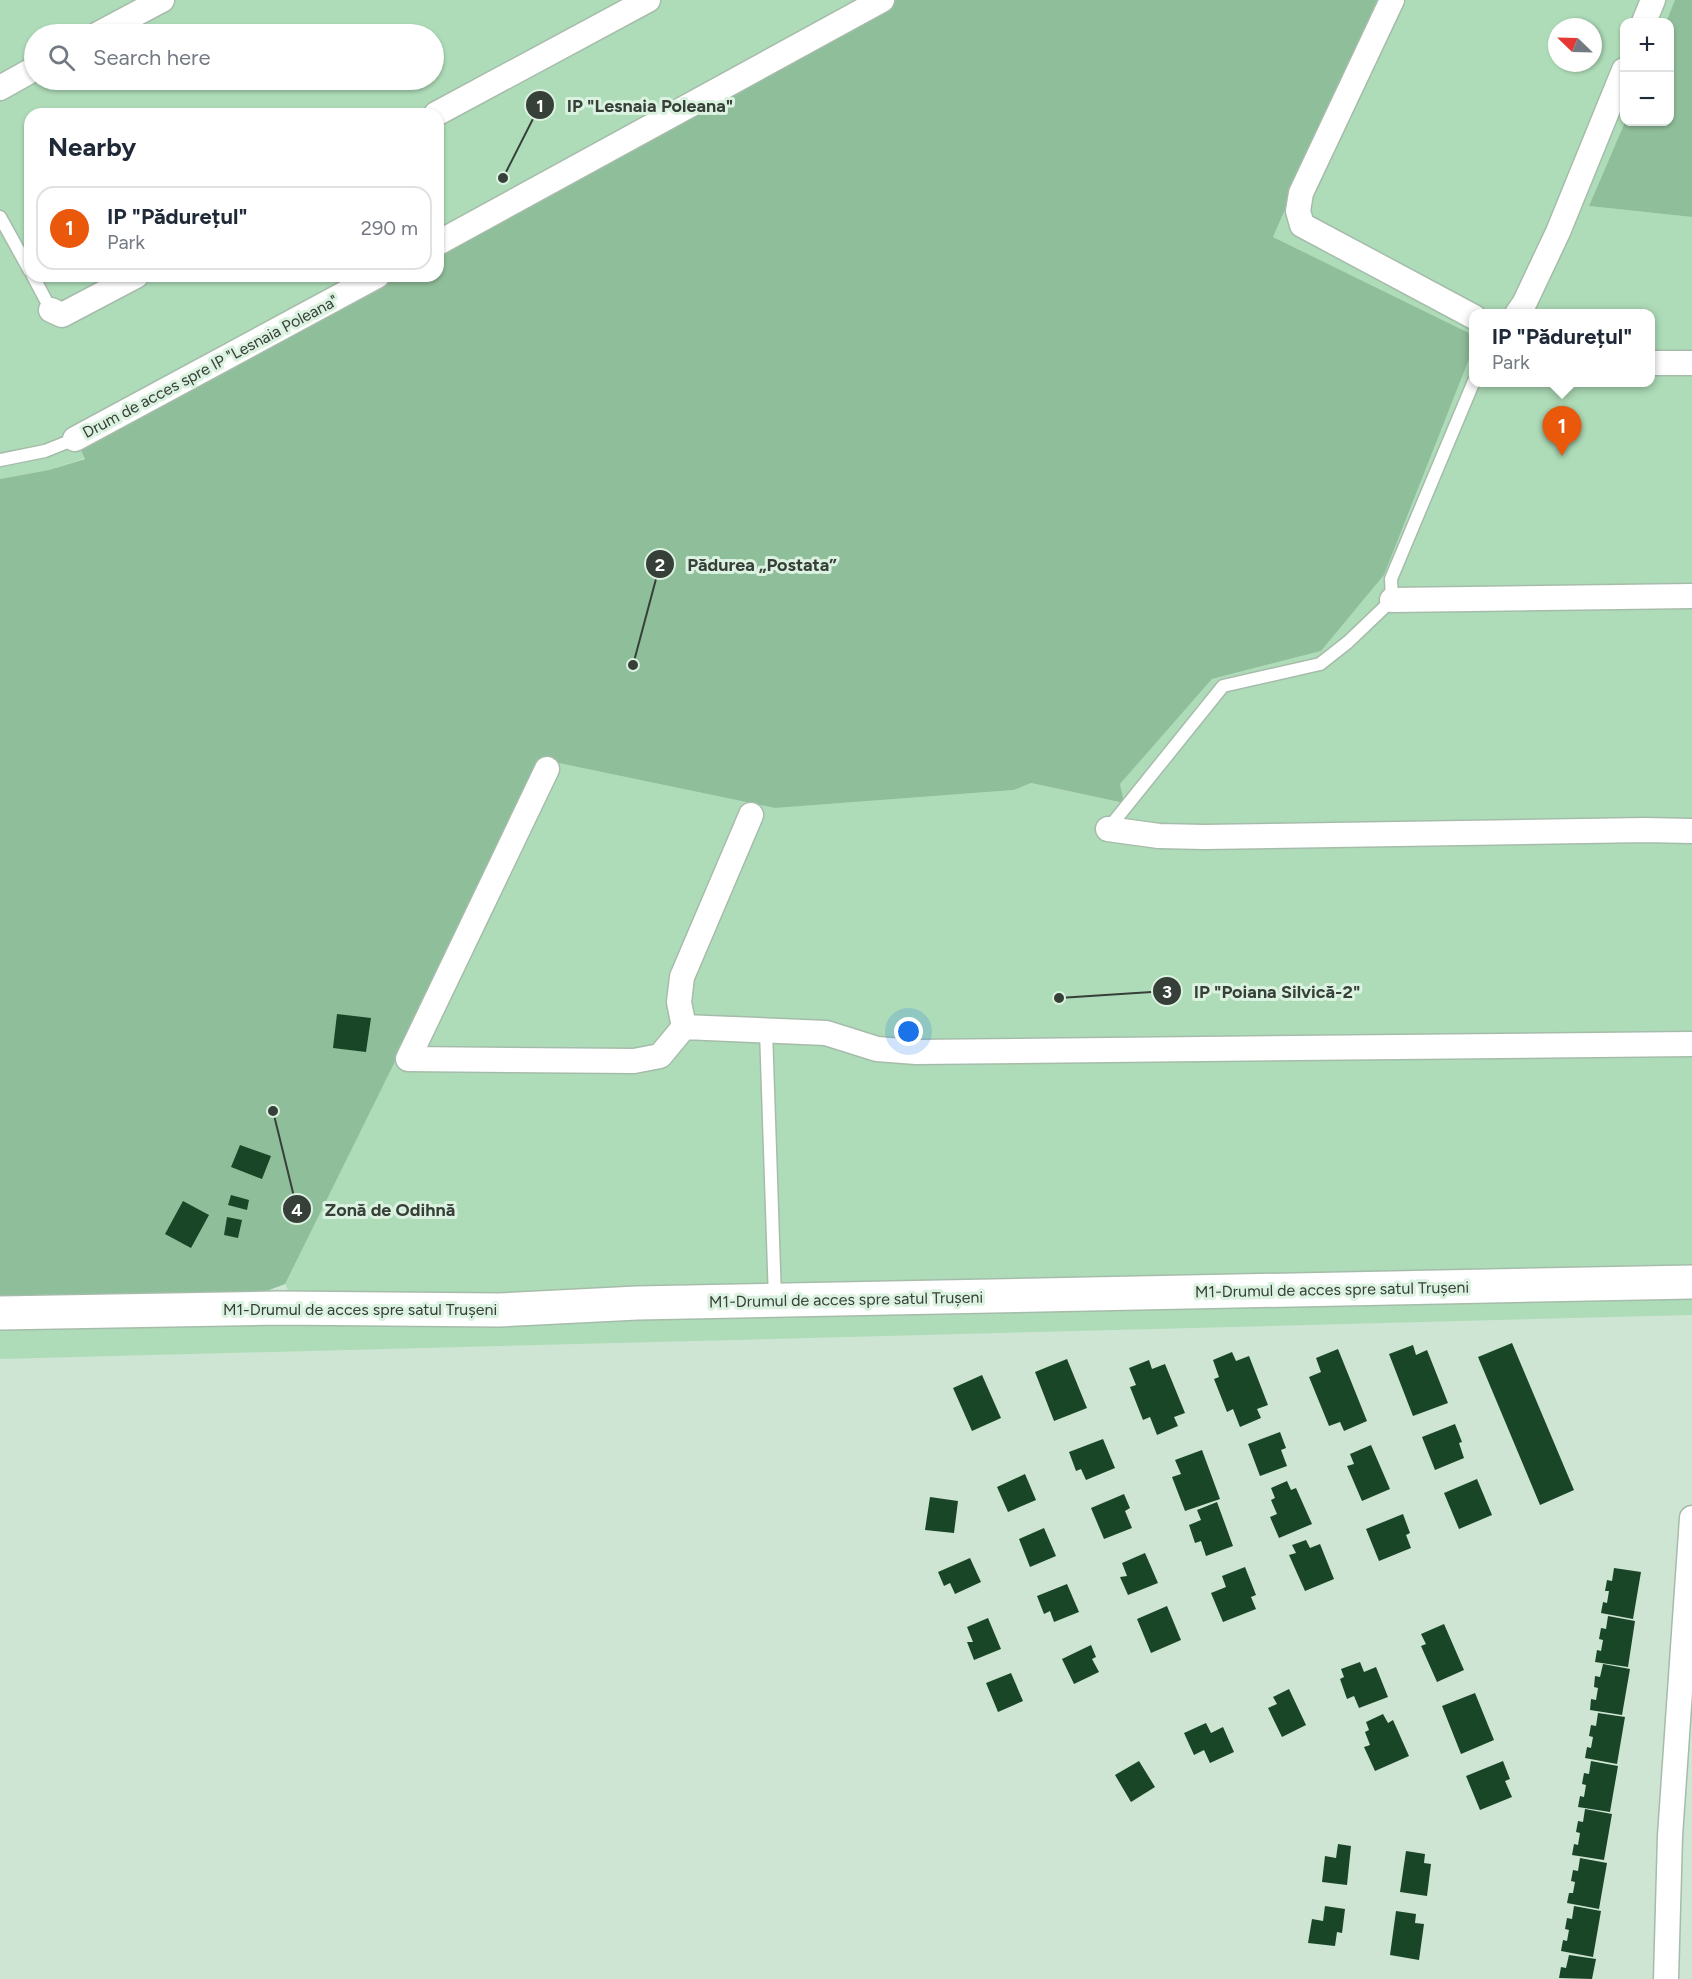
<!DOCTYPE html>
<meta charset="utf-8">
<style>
:root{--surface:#fff;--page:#f6f6f7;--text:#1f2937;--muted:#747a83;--line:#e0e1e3;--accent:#ea580c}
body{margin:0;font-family:Figtree,sans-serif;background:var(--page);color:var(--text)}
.controls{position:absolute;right:18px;top:18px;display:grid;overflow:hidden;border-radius:12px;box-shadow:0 2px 4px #0004}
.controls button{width:54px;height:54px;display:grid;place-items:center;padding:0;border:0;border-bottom:2px solid var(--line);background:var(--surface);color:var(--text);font:30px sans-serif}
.compass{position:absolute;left:1548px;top:18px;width:54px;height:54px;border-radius:50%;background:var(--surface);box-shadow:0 2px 4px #0004;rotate:293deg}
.you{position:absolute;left:909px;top:1032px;width:21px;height:21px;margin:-15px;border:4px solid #fff;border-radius:50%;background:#1a73e8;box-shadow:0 0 0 9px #1a73e833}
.badge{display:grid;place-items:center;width:39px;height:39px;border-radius:50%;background:var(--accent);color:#fff;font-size:20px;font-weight:700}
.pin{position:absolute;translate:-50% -50px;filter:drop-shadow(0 2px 3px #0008)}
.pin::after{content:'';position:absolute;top:32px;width:21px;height:18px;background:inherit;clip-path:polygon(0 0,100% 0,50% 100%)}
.popup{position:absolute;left:1469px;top:309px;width:186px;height:78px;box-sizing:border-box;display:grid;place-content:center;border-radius:12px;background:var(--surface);filter:drop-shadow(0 2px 4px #0005);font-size:20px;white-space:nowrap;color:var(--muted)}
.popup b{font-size:22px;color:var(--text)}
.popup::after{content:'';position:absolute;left:50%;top:100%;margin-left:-12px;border:12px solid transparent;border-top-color:var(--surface)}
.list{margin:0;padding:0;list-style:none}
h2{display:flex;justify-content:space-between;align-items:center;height:78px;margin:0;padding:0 24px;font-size:26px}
h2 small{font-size:20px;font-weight:400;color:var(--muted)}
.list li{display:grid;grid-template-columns:39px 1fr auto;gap:18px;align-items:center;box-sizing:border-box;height:84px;margin:0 12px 12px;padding:0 12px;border:2px solid var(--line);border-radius:18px}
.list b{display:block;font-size:22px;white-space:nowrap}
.list p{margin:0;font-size:20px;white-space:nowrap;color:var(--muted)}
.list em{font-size:20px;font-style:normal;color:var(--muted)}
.icon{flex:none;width:33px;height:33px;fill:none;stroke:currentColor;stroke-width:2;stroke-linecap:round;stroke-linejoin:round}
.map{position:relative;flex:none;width:1692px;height:1979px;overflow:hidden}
.search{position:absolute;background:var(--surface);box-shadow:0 2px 4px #0004;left:24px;top:24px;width:420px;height:66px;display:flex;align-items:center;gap:15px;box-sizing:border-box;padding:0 21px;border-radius:33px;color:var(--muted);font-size:22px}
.panel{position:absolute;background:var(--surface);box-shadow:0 2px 4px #0004;left:24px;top:108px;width:420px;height:174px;border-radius:18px}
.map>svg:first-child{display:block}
.green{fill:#aedcb8;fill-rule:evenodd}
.forest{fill:#8fbe9a}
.building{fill:#1a4628}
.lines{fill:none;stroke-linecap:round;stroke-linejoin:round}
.lane-casing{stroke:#a6bcaa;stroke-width:15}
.street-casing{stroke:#a6bcaa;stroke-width:27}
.secondary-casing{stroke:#a6bcaa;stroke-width:36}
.lane{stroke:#fff;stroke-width:12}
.street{stroke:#fff;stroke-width:24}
.secondary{stroke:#fff;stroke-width:33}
.labels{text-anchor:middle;stroke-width:6;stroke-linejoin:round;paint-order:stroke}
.street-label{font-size:16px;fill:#374038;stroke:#dbf2e0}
.leader{fill:none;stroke:#374038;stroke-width:2}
.callout-dot{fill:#374038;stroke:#dbf2e0;stroke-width:2}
.mark-label{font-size:18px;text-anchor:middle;font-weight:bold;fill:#fff}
.callout-label{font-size:18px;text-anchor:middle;font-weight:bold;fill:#374038;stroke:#dbf2e0;stroke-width:6;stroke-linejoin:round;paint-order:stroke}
</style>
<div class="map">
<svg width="1692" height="1979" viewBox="0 0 1692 1979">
<rect width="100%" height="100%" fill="#cee5d3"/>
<path class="green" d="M0 0H894L438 249V114H30V276H389L100 434 91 416 69 428 85 458 49 470 0 479ZM34 34H434V80H34Z
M1377 0H1675L1666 22H1624L1625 122 1589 206 1692 217V1267L292 1298 285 1284 261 1293 544 760 775 808 1014 790 1031 783 1123 803 1120 784 1212 679 1321 651 1384 575 1473 349 1474 382H1650V314H1474L1473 335 1273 237ZM1557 27H1593V63H1557Z
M1692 1294V1315L0 1359V1325Z"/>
<path class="forest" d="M894 0H1377L1273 237 1473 335V349L1384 575 1321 651 1212 679 1120 784 1124 803 1031 783 1014 790 775 808 544 760 285 1284 261 1293 0 1303V479L49 470 85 459 79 446 389 276H438V249Z
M1675 0H1692V217L1589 206 1625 122H1670V22H1666Z"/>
<path class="building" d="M337 1014 371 1018 366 1052 333 1048Z
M240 1145 271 1156 262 1179 231 1167Z
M231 1195 249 1200 247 1210 228 1205Z
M183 1201 209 1215 191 1248 165 1234Z
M227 1217 242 1220 238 1238 224 1235Z
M1512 1343 1574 1490 1540 1505 1478 1357Z
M1413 1345 1416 1355 1427 1350 1448 1403 1413 1416 1389 1354Z
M1338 1349 1367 1421 1344 1431 1340 1422 1329 1426 1309 1377 1321 1372 1316 1358Z
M1232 1352 1236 1361 1249 1356 1268 1405 1257 1409 1261 1418 1240 1427 1233 1409 1227 1412 1214 1379 1219 1377 1213 1360Z
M1067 1359 1087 1408 1054 1421 1035 1372Z
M1149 1360 1152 1369 1165 1364 1185 1413 1174 1417 1178 1426 1157 1435 1150 1417 1143 1420 1130 1387 1136 1385 1129 1368Z
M982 1375 1001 1418 972 1431 953 1388Z
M1455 1424 1462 1442 1459 1443 1464 1458 1435 1470 1422 1437Z
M1280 1432 1286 1448 1281 1450 1287 1466 1260 1476 1248 1444Z
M1103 1439 1115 1468 1086 1480 1081 1469 1076 1471 1069 1452Z
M1371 1445 1390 1489 1362 1501 1347 1466 1354 1464 1350 1454Z
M1202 1450 1220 1499 1185 1511 1172 1477 1181 1474 1175 1460Z
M1025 1474 1036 1500 1008 1512 997 1487Z
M1477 1479 1492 1515 1459 1529 1444 1493Z
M1287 1481 1291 1490 1296 1488 1312 1524 1279 1538 1270 1517 1277 1514 1271 1500 1275 1498 1271 1488Z
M1124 1494 1130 1508 1125 1511 1132 1528 1104 1539 1091 1508Z
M930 1497 958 1501 954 1533 925 1530Z
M1217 1502 1233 1546 1206 1556 1201 1541 1195 1543 1189 1525 1201 1520 1197 1510Z
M1403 1514 1410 1533 1406 1535 1411 1548 1379 1561 1366 1529Z
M1044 1528 1056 1556 1030 1567 1019 1539Z
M1306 1540 1310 1548 1320 1544 1334 1579 1305 1591 1289 1555 1296 1553 1292 1545Z
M1145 1553 1158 1583 1128 1595 1120 1577 1127 1576 1122 1563Z
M970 1558 981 1582 955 1594 950 1583 944 1586 938 1572Z
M1245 1567 1256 1595 1251 1597 1256 1609 1223 1622 1211 1593 1226 1587 1222 1576Z
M1614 1568 1641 1572 1633 1619 1601 1613 1603 1602 1607 1603 1609 1591H1605L1607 1580 1612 1581Z
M1067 1584 1079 1612 1054 1622 1050 1611 1044 1614 1037 1596Z
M1167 1606 1181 1640 1151 1653 1137 1619Z
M1608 1616 1635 1621 1628 1667 1595 1662 1597 1650 1601 1651 1603 1640 1599 1639 1601 1628 1606 1629Z
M988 1618 1001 1649 974 1660 967 1642H973L967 1627Z
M1444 1624 1464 1670 1437 1682 1421 1646 1426 1644 1421 1634Z
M1091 1645 1096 1657 1092 1659 1099 1672 1074 1684 1062 1659Z
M1360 1662 1364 1672 1376 1667 1388 1697 1359 1708 1354 1696 1347 1699 1340 1679 1344 1677 1341 1669Z
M1603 1664 1630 1669 1622 1715 1590 1710 1591 1699 1596 1700 1598 1688 1594 1687 1595 1676 1600 1677Z
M1011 1673 1023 1701 998 1712 986 1683Z
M1289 1689 1306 1725 1282 1737 1268 1708 1277 1704 1273 1697Z
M1475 1693 1494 1740 1461 1754 1442 1706Z
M1598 1713 1625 1717 1617 1764 1585 1758 1587 1747 1591 1748 1593 1737 1589 1736 1591 1725 1596 1726Z
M1383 1714 1388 1723 1393 1720 1409 1756 1375 1771 1364 1747 1370 1745 1365 1732 1369 1730 1366 1722Z
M1206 1723 1211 1733 1223 1727 1234 1752 1210 1763 1204 1750 1194 1755 1184 1733Z
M1139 1761 1155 1787 1131 1802 1115 1775Z
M1503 1761 1510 1779 1505 1781 1512 1797 1480 1810 1466 1776Z
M1591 1761 1618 1766 1610 1812 1578 1807 1580 1796 1584 1797 1586 1785 1582 1784 1584 1773 1589 1774Z
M1585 1809 1612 1814 1604 1860 1572 1855 1574 1844 1578 1845 1580 1833 1576 1832 1578 1821 1583 1822Z
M1338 1844 1351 1846 1347 1885 1322 1882 1325 1856 1336 1858Z
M1406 1851 1425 1854 1424 1863 1431 1864 1427 1896 1400 1892Z
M1580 1858 1607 1863 1599 1909 1567 1903 1569 1893H1573L1575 1882 1571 1881 1573 1870 1578 1871Z
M1325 1906 1345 1909 1342 1933 1337 1932 1335 1946 1308 1943 1312 1919 1323 1921Z
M1574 1906 1601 1911 1593 1957 1561 1951 1563 1940 1567 1941 1569 1930 1565 1929 1567 1918 1572 1919Z
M1396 1911 1416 1914 1415 1923 1424 1924 1419 1960 1390 1955Z
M1569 1955 1596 1959 1592 1979 1559 1978 1561 1967 1566 1968Z"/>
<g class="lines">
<g class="lane-casing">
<path id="lane" d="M0 217 30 271
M33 276 51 310
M0 460 45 451 75 439
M1108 829 1223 686 1320 664 1348 642 1392 600 1391 579 1474 381
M766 1030 775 1299"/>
</g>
<g class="street-casing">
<path id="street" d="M1392 0 1301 193 1298 211 1302 225 1474 317
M1644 22 1653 0
M98 34 162 0
M0 88 34 69
M436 114 648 0
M438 243 882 0
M51 310 62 315 136 276
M1517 314 1524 304 1558 232 1624 70
M1650 363H1692
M75 439 377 276
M1392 600 1692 596
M547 769 408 1059 634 1061 660 1056 684 1027 826 1033 877 1049 916 1052 1692 1044
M1108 829 1159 836 1204 837 1645 830 1692 831
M684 1027 679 1002 682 977 751 815
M1666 1979 1670 1836 1692 1518"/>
</g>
<g class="secondary-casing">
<path id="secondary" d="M0 1313 277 1308 499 1310 637 1303 1692 1282"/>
</g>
<use href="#lane" class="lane"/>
<use href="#street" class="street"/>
<use href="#secondary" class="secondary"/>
</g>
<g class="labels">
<g class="street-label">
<text transform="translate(210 366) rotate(-28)" y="6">Drum de acces spre IP "Lesnaia Poleana"</text>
<text transform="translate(1332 1289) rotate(-1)" y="6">M1-Drumul de acces spre satul Trușeni</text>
<text transform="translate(846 1299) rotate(-1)" y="6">M1-Drumul de acces spre satul Trușeni</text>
<text x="360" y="1315">M1-Drumul de acces spre satul Trușeni</text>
</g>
</g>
<path class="leader" d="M503 178L540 105M633 665L660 564M1059 998L1167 991M273 1111L297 1209"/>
<g class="callout-dot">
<circle cx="503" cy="178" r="6"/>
<circle cx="633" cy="665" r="6"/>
<circle cx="1059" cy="998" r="6"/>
<circle cx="273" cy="1111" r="6"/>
<circle cx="540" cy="105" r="15"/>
<circle cx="660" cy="564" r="15"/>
<circle cx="1167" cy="991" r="15"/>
<circle cx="297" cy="1209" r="15"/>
</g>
<g class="mark-label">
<text x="540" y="112">1</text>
<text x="660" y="571">2</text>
<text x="1167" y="998">3</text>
<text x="297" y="1216">4</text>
</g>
<g class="callout-label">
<text x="650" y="112">IP "Lesnaia Poleana"</text>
<text x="762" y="571">Pădurea „Postata”</text>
<text x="1277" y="998">IP "Poiana Silvică-2"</text>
<text x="390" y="1216">Zonă de Odihnă</text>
</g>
</svg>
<div class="controls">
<button>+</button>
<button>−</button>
</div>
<svg class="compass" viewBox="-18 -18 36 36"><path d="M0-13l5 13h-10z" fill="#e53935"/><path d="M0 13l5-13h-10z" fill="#747a83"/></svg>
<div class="you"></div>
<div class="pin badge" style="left:1562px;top:456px">1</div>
<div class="popup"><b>IP &quot;Pădurețul&quot;</b>Park</div>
<div class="search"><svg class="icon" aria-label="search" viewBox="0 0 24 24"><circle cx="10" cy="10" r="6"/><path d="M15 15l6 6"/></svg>Search here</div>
<section class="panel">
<h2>Nearby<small></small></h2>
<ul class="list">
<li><span class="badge">1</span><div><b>IP &quot;Pădurețul&quot;</b><p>Park</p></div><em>290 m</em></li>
</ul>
</section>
</div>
